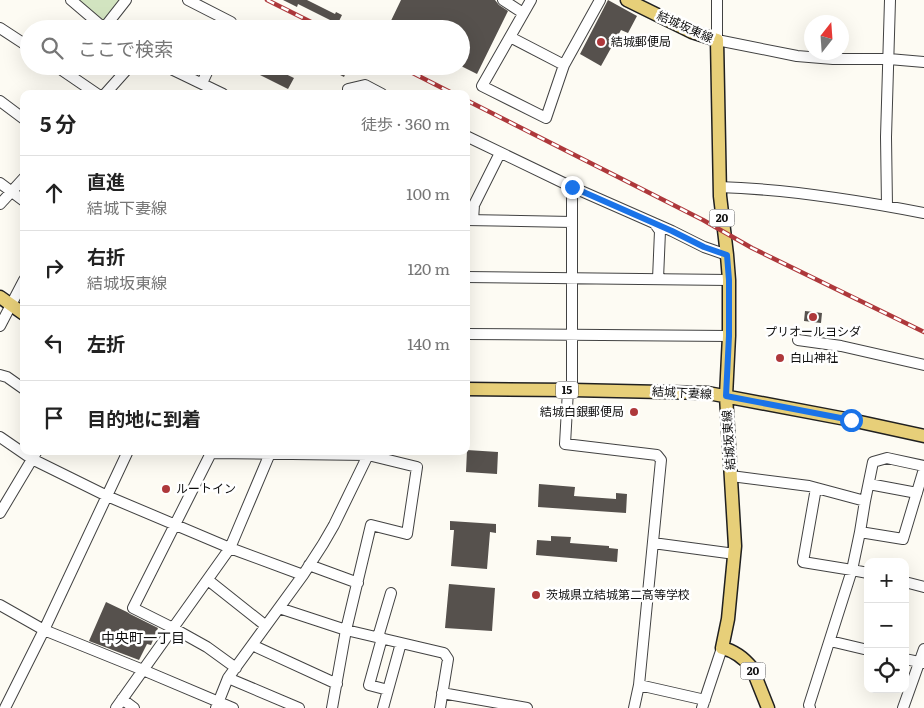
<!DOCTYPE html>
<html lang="ja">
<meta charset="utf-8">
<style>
:root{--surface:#fff;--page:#f2f2f2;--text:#222;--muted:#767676;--line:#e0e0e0}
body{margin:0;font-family:Literata,"Noto Sans JP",serif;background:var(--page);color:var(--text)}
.controls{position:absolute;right:15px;bottom:15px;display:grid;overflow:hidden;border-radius:10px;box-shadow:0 5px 20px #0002}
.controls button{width:45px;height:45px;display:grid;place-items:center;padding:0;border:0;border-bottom:1px solid var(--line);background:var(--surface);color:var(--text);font:25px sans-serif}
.compass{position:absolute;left:804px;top:15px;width:45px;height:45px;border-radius:50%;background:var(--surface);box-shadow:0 5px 20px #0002;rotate:17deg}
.stop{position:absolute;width:15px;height:15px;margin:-11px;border:4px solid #1a73e8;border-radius:50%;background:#fff}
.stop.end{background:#1a73e8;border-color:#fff;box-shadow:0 1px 5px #0008}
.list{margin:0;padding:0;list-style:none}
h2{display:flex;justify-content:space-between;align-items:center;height:65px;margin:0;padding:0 20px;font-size:21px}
h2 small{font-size:16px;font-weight:400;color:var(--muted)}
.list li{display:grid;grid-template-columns:32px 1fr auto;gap:15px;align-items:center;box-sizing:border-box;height:75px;padding:0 20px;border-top:1px solid var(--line)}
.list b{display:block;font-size:19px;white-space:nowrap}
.list p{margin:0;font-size:16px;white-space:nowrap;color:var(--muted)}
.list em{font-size:16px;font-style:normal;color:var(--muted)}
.icon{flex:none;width:28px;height:28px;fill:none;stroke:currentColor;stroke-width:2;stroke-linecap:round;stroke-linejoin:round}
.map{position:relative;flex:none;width:924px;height:708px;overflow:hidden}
.search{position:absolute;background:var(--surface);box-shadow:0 5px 20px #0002;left:20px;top:20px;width:450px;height:55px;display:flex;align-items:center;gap:12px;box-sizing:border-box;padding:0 18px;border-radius:28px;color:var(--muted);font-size:19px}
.panel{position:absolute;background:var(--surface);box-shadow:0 5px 20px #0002;left:20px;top:90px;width:450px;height:365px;border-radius:10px}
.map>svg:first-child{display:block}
.green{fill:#d2e4c0}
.building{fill:#56514d}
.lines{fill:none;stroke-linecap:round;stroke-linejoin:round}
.minor-casing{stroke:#424242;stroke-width:12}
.major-casing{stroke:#202020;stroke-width:15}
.minor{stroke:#fff;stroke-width:10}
.major{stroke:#e7cf79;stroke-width:12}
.rail-casing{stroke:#ae383b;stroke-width:4.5}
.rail{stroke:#fff;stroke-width:2.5;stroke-dasharray:8;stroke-linecap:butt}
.route{stroke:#1a73e8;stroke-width:6}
.poi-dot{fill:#ae383b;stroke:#fff;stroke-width:2}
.labels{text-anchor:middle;stroke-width:5;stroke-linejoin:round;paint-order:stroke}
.shield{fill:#fff;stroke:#575757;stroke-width:1}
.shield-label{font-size:11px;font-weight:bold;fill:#0f0f0f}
.street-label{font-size:12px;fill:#0f0f0f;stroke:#fff}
.poi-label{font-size:12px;fill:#0f0f0f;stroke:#fff;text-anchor:start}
.neighbourhood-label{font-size:14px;fill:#0f0f0f;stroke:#fff}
</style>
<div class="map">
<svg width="924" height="708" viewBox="0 0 924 708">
<rect width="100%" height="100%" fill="#fdfbf3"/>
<path class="green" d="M71 0H125L102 27Z"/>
<path class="building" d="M283 0H307L335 14 336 12 342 15 339 21 354 29H326L330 20 298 4 297 7Z
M401 0H495L499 5 508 11 477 74 461 66V29H387Z
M608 0 637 16 628 33 621 30 601 66 580 54Z
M259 66H269L294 78 288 89 256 73Z
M323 66H341L347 70 344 77Z
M805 311 822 313 821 323 804 321Z
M467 450 498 452 497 474 466 472Z
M539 484 575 487 574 496 616 499V493L627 494 626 513 538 507Z
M450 521 496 524V533L490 532 487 569 451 566 454 530H450Z
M551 536 571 537 570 543 609 546V548L618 549 617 562 536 555 537 540 551 541Z
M449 584 495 588 492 631 445 628Z
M106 602 127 612 130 614 158 628 151 645 147 644 139 660 89 641Z"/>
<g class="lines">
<g class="minor-casing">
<path id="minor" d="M71 0 105 29
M188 0 231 22 228 29
M503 0 523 13
M531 0 482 86 546 118 564 65 600 0
M717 0V40L797 56 833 59H889L924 62
M0 28 29 47
M104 28 126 0
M510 37 564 65
M56 66 97 94
M165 66 223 94
M202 83 210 66
M348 89 365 85 382 94
M105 94 130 66
M0 101 24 119
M466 136 572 187 672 231 704 247 727 255
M0 183 24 201
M719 187C788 189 857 200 924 213
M0 204 24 178
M887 206 886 137 890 0
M466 220 572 222
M473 220 474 205 500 153
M655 224 660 231 658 279
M466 277 729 280
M0 326 24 280
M466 334 729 336
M798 340 841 346 924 365
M0 375 7 377 24 389
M568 390 565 444 657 455 661 460 639 685
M572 390V187
M0 437 32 459 107 496 230 548 303 575
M731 476 809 486 865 501 860 532 852 570 809 705 810 708
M869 484 917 493
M816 488 803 562 852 570 868 573
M865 501 873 462 887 458 924 466
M0 513 37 451
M860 532 903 539 924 469
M653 543 735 554
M309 565 358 583
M208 580 266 626
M905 582 924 587
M0 605 44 630 143 670 233 708
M378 637 391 593
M382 638 369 685 388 690 383 708
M830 641 868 650
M252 645 337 684
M905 659 924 663
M236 668 207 647 173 628 133 608 211 453 368 455 417 467 407 534 371 525 346 630 279 608
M228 678 299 708
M388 690 401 643
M442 693 527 708
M122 699 134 708
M5 708 44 630 128 451
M116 708 230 548 271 451
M216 708 228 678 303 575 323 544 334 525 370 451
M332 708 346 630 444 653 448 659 440 708
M634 708 639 685 705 700
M702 708 722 648
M903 708 924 649"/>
</g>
<g class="major-casing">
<path id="major" d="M627 0 692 32 717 40 720 196 727 255 729 280V336L726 396 735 546 728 619 722 648C735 651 744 658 752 668L768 708
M0 297 24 314
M466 389 572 390 708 393 851 420 924 436"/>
</g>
<use href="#minor" class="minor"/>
<use href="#major" class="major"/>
<g class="rail-casing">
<path id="rail" d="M267 0 325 29
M399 66 454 94
M466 100 703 220 752 248 924 332"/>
</g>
<use href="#rail" class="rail"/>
</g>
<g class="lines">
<path class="route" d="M572 187 672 231 704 247 727 255 729 280V336L726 396 851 420"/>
</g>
<g class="poi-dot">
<circle cx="601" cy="42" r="5"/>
<circle cx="813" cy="317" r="5"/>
<circle cx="780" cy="358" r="5"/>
<circle cx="634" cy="412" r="5"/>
<circle cx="166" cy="489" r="5"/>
<circle cx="536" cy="595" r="5"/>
</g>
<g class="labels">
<g class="shield">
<rect x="709.5" y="209.5" width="25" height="17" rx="4"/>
<rect x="556" y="381.5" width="22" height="17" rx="4"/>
<rect x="740.5" y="662.5" width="25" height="17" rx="4"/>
</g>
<g class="shield-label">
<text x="722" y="222">20</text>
<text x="567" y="394">15</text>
<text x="753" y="675">20</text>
</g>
<g class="street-label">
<text transform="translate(685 27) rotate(24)" y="4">結城坂東線</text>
<text transform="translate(682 393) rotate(3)" y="4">結城下妻線</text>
<text transform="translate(729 440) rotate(-94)" y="4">結城坂東線</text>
</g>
<g class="poi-label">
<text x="611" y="46">結城郵便局</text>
<text x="813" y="336" text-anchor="middle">プリオールヨシダ</text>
<text x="790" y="362">白山神社</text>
<text x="624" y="416" text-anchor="end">結城白銀郵便局</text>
<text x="176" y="493">ルートイン</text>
<text x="546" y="599">茨城県立結城第二高等学校</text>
</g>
<g class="neighbourhood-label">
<text x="143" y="643">中央町一丁目</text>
</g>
</g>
</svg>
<div class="controls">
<button>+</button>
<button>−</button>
<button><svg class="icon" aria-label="locate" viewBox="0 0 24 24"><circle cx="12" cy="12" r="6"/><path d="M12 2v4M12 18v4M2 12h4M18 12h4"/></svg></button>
</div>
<svg class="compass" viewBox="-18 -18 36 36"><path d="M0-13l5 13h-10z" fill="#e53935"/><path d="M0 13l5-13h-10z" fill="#767676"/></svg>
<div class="stop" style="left:851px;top:420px"></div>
<div class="stop end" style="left:572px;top:187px"></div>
<div class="search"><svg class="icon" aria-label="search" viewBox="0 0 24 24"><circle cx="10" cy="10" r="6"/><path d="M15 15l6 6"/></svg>ここで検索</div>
<section class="panel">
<h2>5 分<small>徒歩 · 360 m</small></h2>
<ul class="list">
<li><svg class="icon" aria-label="ahead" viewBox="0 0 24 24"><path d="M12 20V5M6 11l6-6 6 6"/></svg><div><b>直進</b><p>結城下妻線</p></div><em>100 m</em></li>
<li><svg class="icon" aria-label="right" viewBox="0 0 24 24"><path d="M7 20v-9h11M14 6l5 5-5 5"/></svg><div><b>右折</b><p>結城坂東線</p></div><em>120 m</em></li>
<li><svg class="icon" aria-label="left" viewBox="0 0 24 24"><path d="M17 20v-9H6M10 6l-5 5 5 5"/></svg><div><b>左折</b></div><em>140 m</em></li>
<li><svg class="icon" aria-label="arrive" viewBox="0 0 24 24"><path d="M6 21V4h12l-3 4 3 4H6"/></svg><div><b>目的地に到着</b></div></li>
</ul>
</section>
</div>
